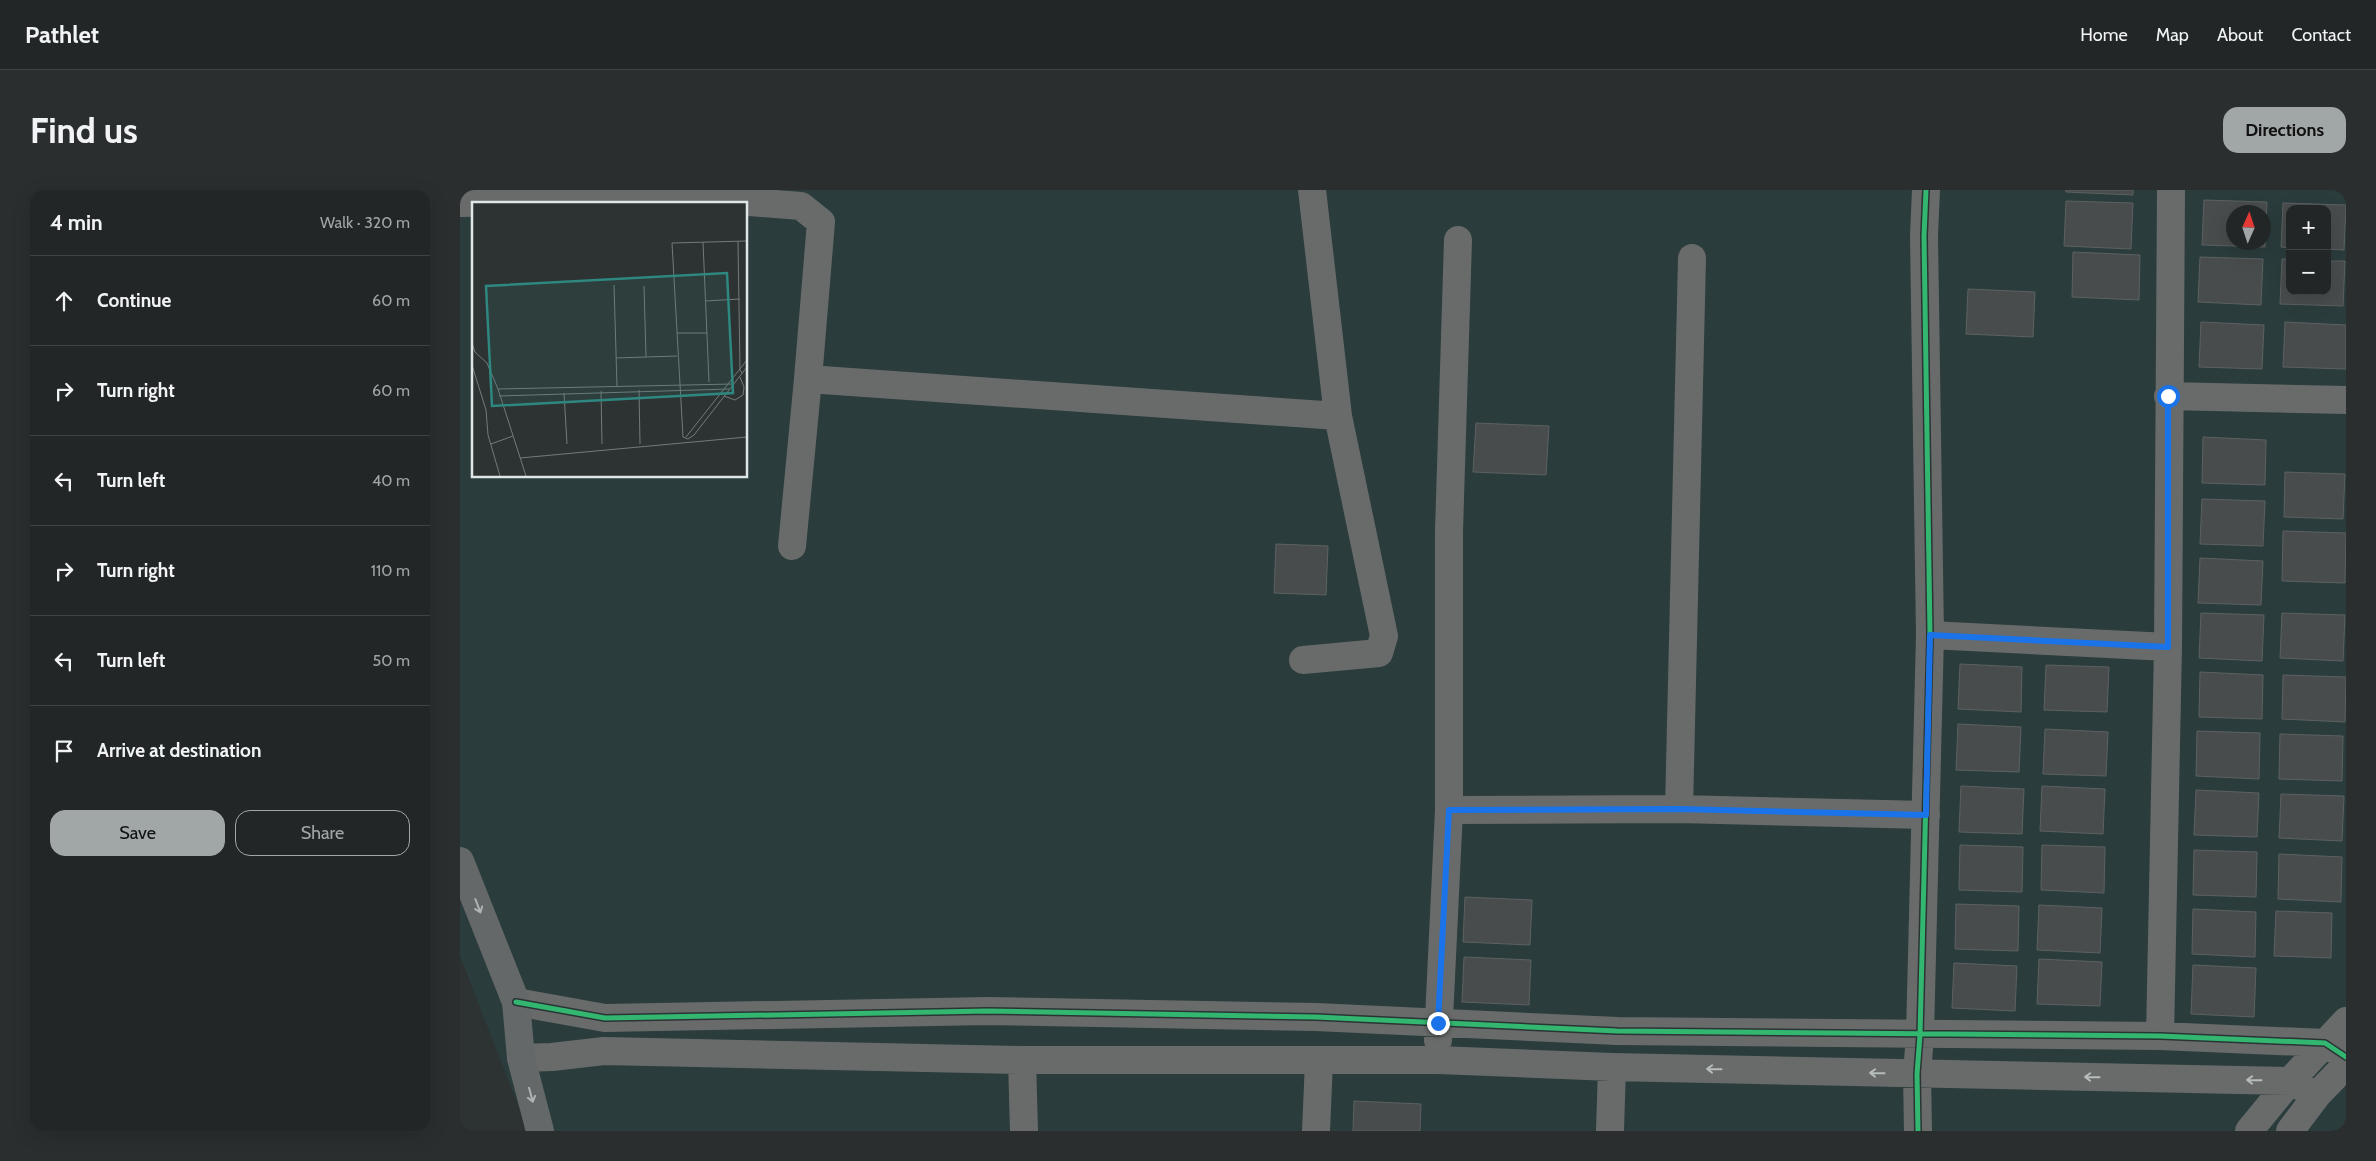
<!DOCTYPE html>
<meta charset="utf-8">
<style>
:root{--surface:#222626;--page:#2a2e2e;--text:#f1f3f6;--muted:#a2a5a7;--line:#3f4343;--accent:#a1a7a7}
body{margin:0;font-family:Cabin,sans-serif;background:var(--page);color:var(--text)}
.controls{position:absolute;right:15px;top:15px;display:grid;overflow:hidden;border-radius:10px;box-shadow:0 5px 20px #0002}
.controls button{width:45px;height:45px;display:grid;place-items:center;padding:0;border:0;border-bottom:1px solid var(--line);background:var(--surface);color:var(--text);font:25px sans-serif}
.compass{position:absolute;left:1766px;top:15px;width:45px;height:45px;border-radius:50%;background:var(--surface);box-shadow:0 5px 20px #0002;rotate:3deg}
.stop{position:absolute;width:15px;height:15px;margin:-11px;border:4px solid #1a73e8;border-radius:50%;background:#fff}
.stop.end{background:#1a73e8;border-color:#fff;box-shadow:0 1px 5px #0008}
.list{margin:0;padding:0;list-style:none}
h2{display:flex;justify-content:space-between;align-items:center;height:65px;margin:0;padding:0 20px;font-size:21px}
h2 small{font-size:16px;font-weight:400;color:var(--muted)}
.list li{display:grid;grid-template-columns:32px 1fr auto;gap:15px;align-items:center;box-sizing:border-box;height:90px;padding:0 20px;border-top:1px solid var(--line)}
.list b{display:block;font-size:19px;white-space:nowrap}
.list em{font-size:16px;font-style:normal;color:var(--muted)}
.actions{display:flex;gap:10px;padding:15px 20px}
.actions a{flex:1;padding:11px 0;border:1px solid var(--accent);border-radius:15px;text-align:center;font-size:18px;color:var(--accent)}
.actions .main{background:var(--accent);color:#111}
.icon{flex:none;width:28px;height:28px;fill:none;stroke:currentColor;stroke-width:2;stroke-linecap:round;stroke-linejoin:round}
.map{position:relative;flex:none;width:1886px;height:941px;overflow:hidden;border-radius:15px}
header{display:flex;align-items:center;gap:30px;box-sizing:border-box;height:70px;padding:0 25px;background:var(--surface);border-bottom:1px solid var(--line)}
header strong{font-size:24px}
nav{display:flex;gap:28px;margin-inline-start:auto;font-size:18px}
.intro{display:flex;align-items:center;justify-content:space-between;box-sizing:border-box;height:120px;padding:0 30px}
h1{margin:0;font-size:35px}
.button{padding:12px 22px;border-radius:15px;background:var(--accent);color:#111;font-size:18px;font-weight:700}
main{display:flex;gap:30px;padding:0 30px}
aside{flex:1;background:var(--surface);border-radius:15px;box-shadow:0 5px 20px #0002}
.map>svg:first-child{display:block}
.built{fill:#2b3c3d;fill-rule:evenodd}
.building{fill:#484c4c;stroke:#5c6161;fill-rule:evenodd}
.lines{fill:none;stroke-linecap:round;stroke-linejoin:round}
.minor{stroke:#696b6b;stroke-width:28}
.highway{stroke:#646868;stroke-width:28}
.cycleway-casing{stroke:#2a3435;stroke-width:8}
.cycleway{stroke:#33b770;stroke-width:5}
.oneway{stroke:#aeb4b4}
.oneway2{stroke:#b6bbbb}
.route{stroke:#1a73e8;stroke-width:6}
.inset-road{fill:none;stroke:#747a7a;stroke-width:1}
.view{fill:#2e8780;fill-opacity:0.15;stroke:#2e8780;stroke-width:2.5}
.inset-edge{fill:none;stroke:#dfe6e6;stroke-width:2.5}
</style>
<header>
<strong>Pathlet</strong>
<nav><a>Home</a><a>Map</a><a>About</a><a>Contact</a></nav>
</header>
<div class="intro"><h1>Find us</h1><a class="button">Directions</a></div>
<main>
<aside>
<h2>4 min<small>Walk · 320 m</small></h2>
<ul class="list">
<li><svg class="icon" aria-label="ahead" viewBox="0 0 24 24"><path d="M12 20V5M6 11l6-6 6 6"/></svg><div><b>Continue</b></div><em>60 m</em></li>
<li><svg class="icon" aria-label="right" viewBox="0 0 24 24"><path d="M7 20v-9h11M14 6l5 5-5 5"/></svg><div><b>Turn right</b></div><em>60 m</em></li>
<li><svg class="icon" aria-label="left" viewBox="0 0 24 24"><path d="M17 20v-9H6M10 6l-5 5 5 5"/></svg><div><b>Turn left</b></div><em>40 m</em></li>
<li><svg class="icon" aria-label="right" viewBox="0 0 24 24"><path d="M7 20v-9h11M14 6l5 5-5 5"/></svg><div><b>Turn right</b></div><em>110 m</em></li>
<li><svg class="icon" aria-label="left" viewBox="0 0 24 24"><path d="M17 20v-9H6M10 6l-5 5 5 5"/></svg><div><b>Turn left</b></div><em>50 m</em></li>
<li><svg class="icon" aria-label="arrive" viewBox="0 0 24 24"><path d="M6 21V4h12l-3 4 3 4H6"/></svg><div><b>Arrive at destination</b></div></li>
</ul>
<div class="actions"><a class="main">Save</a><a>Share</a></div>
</aside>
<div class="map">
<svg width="1886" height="941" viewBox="0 0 1886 941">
<rect width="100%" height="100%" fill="#2d3232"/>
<path class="built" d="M0 0H1886V941H68L0 766ZM14 14H286V286H14ZM1830 19H1867V101H1830ZM1774 22H1804V52H1774Z"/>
<path class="building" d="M1606 0H1673V5L1606 2Z
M1744 10 1807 12 1805 57 1742 55ZM1774 22H1804V52H1774Z
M1606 11 1673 13 1671 59 1604 56Z
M1823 13 1886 15 1884 60 1867 59V19H1830V58L1821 57Z
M1613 62 1680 65 1679 110 1612 107Z
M1740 67 1803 69 1801 115 1738 112Z
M1822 69H1830V101H1867V71H1885L1883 116 1820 114Z
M1508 99 1575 102 1573 147 1506 144Z
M1741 132 1804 135 1802 179 1739 177Z
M1825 132 1886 135V179L1823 177Z
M1016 233 1089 236 1086 285 1013 282Z
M1743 247 1806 250 1805 295 1742 293Z
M1825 282 1885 284 1883 329 1824 327Z
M1742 309 1805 311 1803 356 1740 354Z
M1823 341 1886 343 1885 393 1822 391Z
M816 354 868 356 866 405 814 403Z
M1740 368 1803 371 1801 415 1738 413Z
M1741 423 1804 425 1802 471 1739 468Z
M1822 423 1885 425 1883 471 1820 468Z
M1500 474 1562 477 1561 522 1498 519Z
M1586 475 1649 477 1647 522 1584 520Z
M1740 482 1803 485 1802 529 1739 527Z
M1823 485 1886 487 1885 532 1822 529Z
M1498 534 1561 537 1559 582 1496 580Z
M1585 539 1648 542 1646 586 1583 584Z
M1737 541 1800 543 1799 589 1736 586Z
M1820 544 1883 546 1882 591 1819 589Z
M1501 596 1564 599 1562 644 1499 642Z
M1582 596 1645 599 1643 644 1580 641Z
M1736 600 1799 603 1797 647 1734 645Z
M1821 604 1884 606 1882 651 1819 648Z
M1500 655 1563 657 1562 702 1499 700Z
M1582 655 1645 657 1644 703 1581 700Z
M1734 660 1797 662 1796 707 1733 705Z
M1819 664 1882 667 1881 712 1818 709Z
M1005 707 1072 710 1070 755 1003 752Z
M1496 714 1559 716 1558 761 1495 759Z
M1579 715 1642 718 1640 763 1577 760Z
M1733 719 1796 722 1795 767 1732 764Z
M1816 721 1872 723 1871 768 1814 766Z
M1004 767 1071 770 1069 815 1002 812Z
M1579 769 1642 772 1640 816 1577 814Z
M1494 773 1557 776 1555 821 1492 818Z
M1733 775 1796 778 1794 827 1731 824Z
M894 911 961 914 960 941H893Z"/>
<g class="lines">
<path class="minor" d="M852 0 878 226
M0 13 238 8 341 16 361 32 348 189 878 226 924 446 919 463 843 470
M1708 206 1886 210
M332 356 348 189
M1470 445 1708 457
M1219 619 1232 68
M989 620 1219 619 1466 625
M56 812 145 828 528 821 856 827 1157 841 1700 846 1865 853 1886 867
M1700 846 1708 457 1711 0
M978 850 989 620V341L998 50
M61 868 92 867 144 861 562 870H978L1152 877 1830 891 1857 905
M562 870 564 941
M856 941 859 871
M1150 941 1152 877
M1458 941 1457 884 1460 845 1470 445 1464 46 1466 0
M1789 941 1830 891 1886 831
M1830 941 1857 905 1886 875"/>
<path class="highway" d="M0 671 56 812 61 868 80 941"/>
<g class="cycleway-casing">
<path id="cycleway" d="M56 812 145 828 528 821 856 827 1157 841 1700 846 1865 853 1886 867
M1458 941 1457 884 1460 845 1470 445 1464 46 1466 0"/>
</g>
<use href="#cycleway" class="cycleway"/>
</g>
<defs><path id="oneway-shaft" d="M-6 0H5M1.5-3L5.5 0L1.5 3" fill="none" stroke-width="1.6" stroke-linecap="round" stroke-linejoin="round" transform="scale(1.25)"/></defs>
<g class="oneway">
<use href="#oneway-shaft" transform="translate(18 716) rotate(69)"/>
<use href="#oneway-shaft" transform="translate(71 905) rotate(75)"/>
</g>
<g class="oneway2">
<use href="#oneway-shaft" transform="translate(1254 879) rotate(-179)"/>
<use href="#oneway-shaft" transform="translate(1417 883) rotate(-179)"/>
<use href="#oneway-shaft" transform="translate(1632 887) rotate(-179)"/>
<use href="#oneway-shaft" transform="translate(1794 890) rotate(-179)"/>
</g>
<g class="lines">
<path class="route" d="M978 833 989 620 1219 619 1466 625 1470 445 1708 457V206"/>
</g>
<g transform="translate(12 12)">
<rect width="275" height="275" fill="#2d3232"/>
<path class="inset-road" d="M266 39 268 168 270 171M275 39 200 41 211 235 216 237 222 233 275 165M231 40 237 180M142 83 145 185M172 84 174 155M233 99 268 97M205 131H235M0 141 3 150 15 161 26 187 54 274M144 156 205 154M0 163 14 208 16 233 28 274M26 187 261 182M167 188 168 242M129 189 130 242M92 191 95 242M27 194 257 187M252 194 263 198 271 193 272 185 268 175M214 235 275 158M19 242 41 234M48 256 275 235"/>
<path class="view" d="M255 71 261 191 20 204 14 84Z"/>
<rect width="275" height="275" class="inset-edge"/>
</g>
</svg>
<div class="controls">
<button>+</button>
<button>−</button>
</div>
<svg class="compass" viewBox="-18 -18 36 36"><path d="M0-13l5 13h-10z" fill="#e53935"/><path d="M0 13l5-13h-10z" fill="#a2a5a7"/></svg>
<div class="stop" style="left:1708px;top:206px"></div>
<div class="stop end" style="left:978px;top:833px"></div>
</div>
</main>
